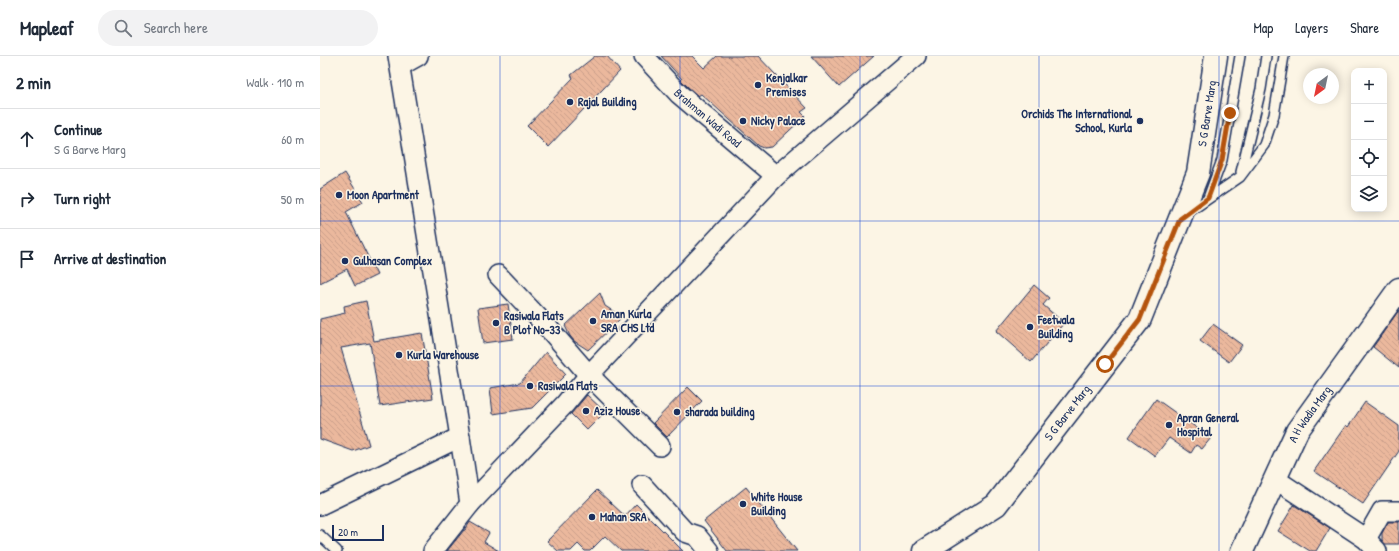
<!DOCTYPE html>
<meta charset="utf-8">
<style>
:root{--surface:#fff;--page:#f2f2f3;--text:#1f2937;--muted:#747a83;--line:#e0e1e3}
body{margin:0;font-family:"Patrick Hand",sans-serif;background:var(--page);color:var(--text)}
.controls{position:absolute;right:12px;top:12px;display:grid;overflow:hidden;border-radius:8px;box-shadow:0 2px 10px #0003}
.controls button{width:36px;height:36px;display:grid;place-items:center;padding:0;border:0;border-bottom:1px solid var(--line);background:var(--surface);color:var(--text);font:20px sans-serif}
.compass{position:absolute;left:983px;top:12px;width:36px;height:36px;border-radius:50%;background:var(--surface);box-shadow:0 2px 10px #0003;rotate:213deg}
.scale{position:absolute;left:12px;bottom:10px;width:52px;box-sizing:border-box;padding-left:4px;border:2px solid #1b2f5e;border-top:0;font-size:11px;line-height:14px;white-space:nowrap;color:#1b2f5e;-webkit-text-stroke:3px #fcf5e5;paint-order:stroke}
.stop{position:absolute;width:12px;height:12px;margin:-9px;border:3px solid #b45309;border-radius:50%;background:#fff}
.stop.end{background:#b45309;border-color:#fff;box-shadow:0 1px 4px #0008}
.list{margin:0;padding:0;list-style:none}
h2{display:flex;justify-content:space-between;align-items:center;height:52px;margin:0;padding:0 16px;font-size:17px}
h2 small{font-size:13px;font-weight:400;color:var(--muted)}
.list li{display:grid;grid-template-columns:26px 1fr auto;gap:12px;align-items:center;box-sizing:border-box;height:60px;padding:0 16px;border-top:1px solid var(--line)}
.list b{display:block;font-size:15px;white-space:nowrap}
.list p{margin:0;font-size:13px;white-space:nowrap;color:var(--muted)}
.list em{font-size:13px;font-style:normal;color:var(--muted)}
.icon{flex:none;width:22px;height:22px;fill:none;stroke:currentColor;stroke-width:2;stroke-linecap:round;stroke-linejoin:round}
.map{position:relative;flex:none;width:1079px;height:495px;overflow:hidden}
header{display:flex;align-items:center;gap:24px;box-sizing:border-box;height:56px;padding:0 20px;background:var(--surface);border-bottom:1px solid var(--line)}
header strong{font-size:19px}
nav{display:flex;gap:22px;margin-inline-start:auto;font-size:14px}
.search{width:280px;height:36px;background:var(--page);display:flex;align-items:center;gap:10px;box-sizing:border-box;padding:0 14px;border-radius:22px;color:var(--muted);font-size:15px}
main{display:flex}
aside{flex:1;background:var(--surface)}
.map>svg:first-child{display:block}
.building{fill:url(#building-back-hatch);stroke:#1b2f5e}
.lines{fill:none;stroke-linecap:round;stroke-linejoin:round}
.lane-casing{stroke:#1b2f5e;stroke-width:12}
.street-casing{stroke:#1b2f5e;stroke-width:22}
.secondary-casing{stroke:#1b2f5e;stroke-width:25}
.lane{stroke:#fcf5e5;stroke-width:9}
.street{stroke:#fcf5e5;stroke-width:19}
.secondary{stroke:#fcf5e5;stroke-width:22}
.route{stroke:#b45309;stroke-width:5}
.grid{fill:none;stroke:#1d4ed8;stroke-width:1;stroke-opacity:0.55}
.poi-dot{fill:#1b2f5e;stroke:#fcf5e5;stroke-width:1.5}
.labels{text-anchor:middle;stroke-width:3;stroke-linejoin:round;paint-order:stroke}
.poi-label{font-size:12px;font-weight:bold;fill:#1b2f5e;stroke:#fcf5e5;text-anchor:start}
.street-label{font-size:12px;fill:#1b2f5e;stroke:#fcf5e5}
</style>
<header>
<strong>Mapleaf</strong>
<div class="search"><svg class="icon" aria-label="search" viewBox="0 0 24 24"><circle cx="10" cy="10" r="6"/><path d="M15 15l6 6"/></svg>Search here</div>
<nav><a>Map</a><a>Layers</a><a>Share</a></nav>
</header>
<main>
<aside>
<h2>2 min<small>Walk · 110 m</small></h2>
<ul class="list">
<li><svg class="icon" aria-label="ahead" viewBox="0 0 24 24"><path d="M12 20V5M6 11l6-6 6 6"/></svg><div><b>Continue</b><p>S G Barve Marg</p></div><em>60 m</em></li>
<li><svg class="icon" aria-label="right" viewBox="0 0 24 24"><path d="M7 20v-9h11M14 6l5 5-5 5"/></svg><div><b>Turn right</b></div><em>50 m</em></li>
<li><svg class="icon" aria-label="arrive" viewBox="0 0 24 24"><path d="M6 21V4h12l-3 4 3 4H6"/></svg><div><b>Arrive at destination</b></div></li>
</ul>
</aside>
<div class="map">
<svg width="1079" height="495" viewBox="0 0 1079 495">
<defs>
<pattern id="building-back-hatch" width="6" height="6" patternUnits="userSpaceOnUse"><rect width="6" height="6" fill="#ebb89d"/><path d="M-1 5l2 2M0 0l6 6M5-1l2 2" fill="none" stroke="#c99e8a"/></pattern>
</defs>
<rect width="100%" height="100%" fill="#fcf5e5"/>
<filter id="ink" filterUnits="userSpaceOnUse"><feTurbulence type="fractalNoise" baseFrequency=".025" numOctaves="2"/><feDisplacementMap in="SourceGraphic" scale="8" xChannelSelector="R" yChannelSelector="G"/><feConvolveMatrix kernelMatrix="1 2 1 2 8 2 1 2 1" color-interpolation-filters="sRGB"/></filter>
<g filter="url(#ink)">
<path class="building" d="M275 0H287L300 15 228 91 207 70 253 22 251 19Z
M341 0H372L384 12 397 0H438L487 52 481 56 485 60 452 91 444 92 439 90 381 38 378 40 367 30 361 24 362 23Z
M491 0H554L519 31Z
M25 117 43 146 26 156 57 219 35 230 27 213 0 227V133Z
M714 229 729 242 723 249 744 267 711 306 676 275Z
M280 237 285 250 302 261 268 294 254 285 250 280 245 270Z
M46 245 54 285 102 277 113 342 60 350 50 287 21 292 49 389 33 395 0 383V263L25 257 24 250Z
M188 248 193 283 163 287 158 252Z
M1079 254V312L1053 291Z
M893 268 922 289 909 306 880 285Z
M226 296 246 318 212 352 173 358 170 332 200 327Z
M368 331 382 345 347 381 333 367Z
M267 339 285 356 267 374 251 358Z
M836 343 891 382 882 393 876 389 871 397 849 382 835 400 809 381Z
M1045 346 1079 370V395L1043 448 994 415 1026 369 1028 371Z
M426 431 477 495H407L384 465Z
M277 434 305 460 316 448 363 495H301L285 480 270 495H265L258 488 251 495H238L227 485Z
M974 449 1010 472 996 495H990L958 475Z
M150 466 169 477 164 486 179 495H127L144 474H145Z
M1068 466H1079V488H1065L1062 484V477Z"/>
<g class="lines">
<g class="lane-casing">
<path id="lane" d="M921 116 941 33 946 0
M888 142 902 104 920 0
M866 158 920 121 944 89 954 59 964 0
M0 479 17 495"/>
</g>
<g class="street-casing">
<g id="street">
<path d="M78 0 140 381 150 448"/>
<path id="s1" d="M324 0 359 38 456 120"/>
<path d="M80 10 98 0"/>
<path d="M178 219 229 273 269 319 340 390"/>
<path d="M955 423 1046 483 1057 495"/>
<path d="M322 429 365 476 377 480 389 495"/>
<path d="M0 449 140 381"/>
<path d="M1046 483 1062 455H1079"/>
<path d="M113 495 150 448 245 348 269 319 456 120 596 0"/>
</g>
</g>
<g class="secondary-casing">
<g id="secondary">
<path id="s2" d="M604 495 676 449 820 263 878 117 896 0"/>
<path id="s3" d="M922 495 977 375 1079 233"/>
</g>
</g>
<use href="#lane" class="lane"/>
<use href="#street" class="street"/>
<use href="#secondary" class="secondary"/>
</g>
</g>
<g class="lines" filter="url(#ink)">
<path class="route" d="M785 308 820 263 860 163 888 142 902 104 910 57"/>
</g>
<path class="grid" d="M180 0V495M360 0V495M540 0V495M719 0V495M899 0V495M0 165H1079M0 330H1079"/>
<g class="poi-dot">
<circle cx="438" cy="29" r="4"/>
<circle cx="250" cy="46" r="4"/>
<circle cx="423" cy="65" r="4"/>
<circle cx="820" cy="65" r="4"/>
<circle cx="19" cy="139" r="4"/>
<circle cx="25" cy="205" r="4"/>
<circle cx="273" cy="265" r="4"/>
<circle cx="176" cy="267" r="4"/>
<circle cx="710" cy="271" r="4"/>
<circle cx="79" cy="299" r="4"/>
<circle cx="210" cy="330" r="4"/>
<circle cx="266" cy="355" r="4"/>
<circle cx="357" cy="356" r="4"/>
<circle cx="849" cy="369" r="4"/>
<circle cx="423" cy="448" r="4"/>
<circle cx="272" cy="461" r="4"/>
</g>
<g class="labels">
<g class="poi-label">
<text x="446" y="26">Kenjalkar<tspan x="446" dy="14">Premises</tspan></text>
<text x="258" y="50">Rajal Building</text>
<text x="812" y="62" text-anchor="end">Orchids The International<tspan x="812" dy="14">School, Kurla</tspan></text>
<text x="431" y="69">Nicky Palace</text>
<text x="27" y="143">Moon Apartment</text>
<text x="33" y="209">Gulhasan Complex</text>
<text x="281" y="262">Aman Kurla<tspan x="281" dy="14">SRA CHS Ltd</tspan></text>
<text x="184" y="264">Rasiwala Flats<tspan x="184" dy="14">B Plot No-33</tspan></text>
<text x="718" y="268">Feetwala<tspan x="718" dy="14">Building</tspan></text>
<text x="87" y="303">Kurla Warehouse</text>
<text x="218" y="334">Rasiwala Flats</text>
<text x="274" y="359">Aziz House</text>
<text x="365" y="360">sharada building</text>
<text x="857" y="366">Apran General<tspan x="857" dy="14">Hospital</tspan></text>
<text x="431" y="445">White House<tspan x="431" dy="14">Building</tspan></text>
<text x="280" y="465">Mahan SRA</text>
</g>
<g class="street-label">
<text dy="4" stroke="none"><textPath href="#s2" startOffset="538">S G Barve Marg</textPath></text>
<text dy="4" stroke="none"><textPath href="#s1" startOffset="89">Brahman Wadi Road</textPath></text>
<text dy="4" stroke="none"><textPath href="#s2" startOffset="202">S G Barve Marg</textPath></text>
<text dy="4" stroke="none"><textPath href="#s3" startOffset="153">A H Wadia Marg</textPath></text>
</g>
</g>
</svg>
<div class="controls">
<button>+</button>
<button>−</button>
<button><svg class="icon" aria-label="locate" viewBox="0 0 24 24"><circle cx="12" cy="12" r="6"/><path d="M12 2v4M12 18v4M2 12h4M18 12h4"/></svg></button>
<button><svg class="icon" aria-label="layers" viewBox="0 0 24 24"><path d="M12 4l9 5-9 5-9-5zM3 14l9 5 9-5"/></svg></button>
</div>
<svg class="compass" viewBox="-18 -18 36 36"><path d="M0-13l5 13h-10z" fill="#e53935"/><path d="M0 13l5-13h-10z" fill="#747a83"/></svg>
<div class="scale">20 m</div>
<div class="stop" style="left:785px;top:308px"></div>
<div class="stop end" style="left:910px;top:57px"></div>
</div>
</main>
